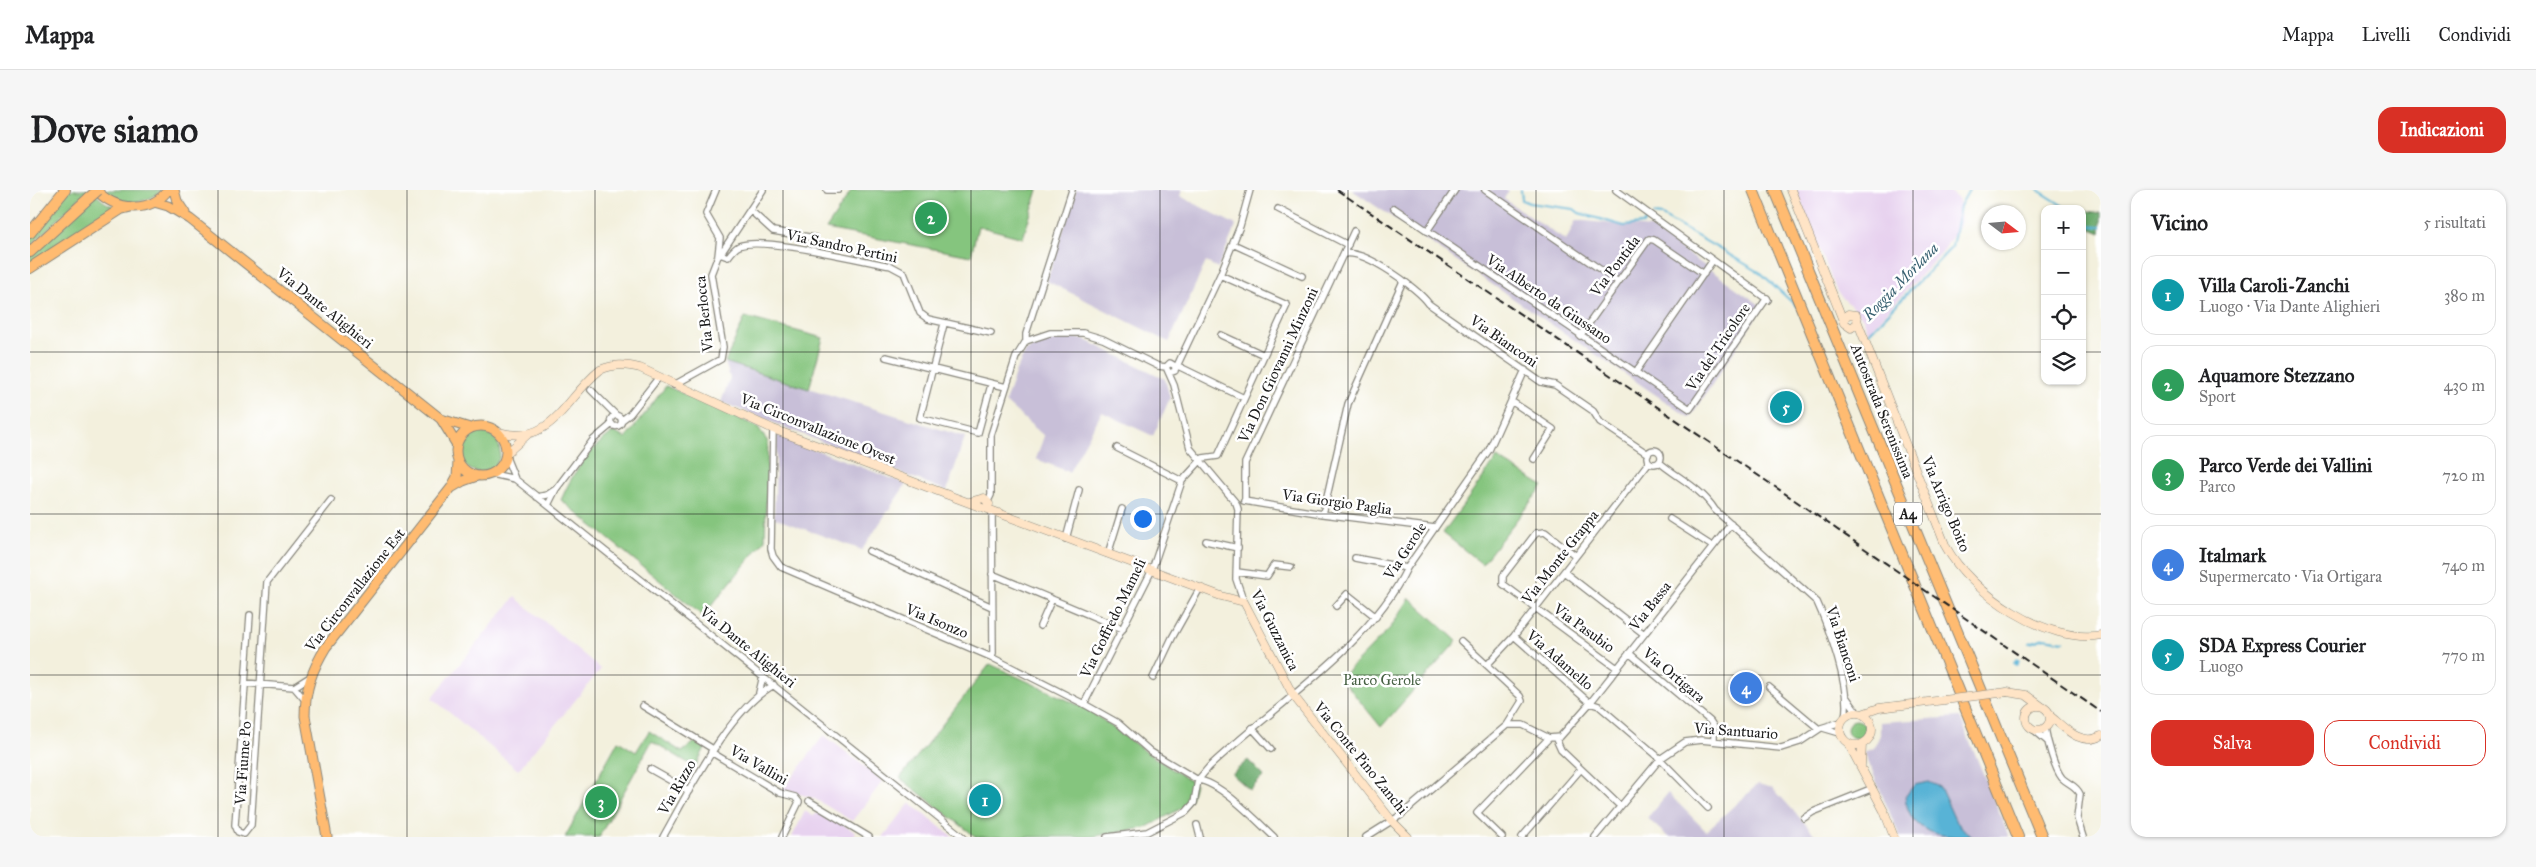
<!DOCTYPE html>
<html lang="it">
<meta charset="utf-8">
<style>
:root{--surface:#fff;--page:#f6f6f6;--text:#202124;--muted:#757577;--line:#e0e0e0;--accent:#d93025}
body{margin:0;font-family:"IM FELL Great Primer",serif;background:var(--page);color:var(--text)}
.controls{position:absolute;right:15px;top:15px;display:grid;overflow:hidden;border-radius:10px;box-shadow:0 1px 4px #0004}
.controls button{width:45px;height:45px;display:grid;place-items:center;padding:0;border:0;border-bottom:1px solid var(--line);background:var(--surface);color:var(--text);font:25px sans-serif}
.compass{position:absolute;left:1951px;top:15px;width:45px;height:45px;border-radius:50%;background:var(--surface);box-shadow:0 1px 4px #0004;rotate:106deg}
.you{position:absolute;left:1112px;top:328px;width:18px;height:18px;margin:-12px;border:4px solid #fff;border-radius:50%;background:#1a73e8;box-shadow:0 0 0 8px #1a73e833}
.badge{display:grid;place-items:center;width:32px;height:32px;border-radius:50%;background:var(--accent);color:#fff;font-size:16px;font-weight:700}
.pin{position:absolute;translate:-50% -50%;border:2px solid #fff;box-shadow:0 1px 5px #0006}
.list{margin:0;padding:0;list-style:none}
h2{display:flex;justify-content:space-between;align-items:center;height:65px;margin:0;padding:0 20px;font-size:21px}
h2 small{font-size:16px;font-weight:400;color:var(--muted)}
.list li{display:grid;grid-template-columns:32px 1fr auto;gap:15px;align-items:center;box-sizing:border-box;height:80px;margin:0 10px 10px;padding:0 10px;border:1px solid var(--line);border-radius:15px}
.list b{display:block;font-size:19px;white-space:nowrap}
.list p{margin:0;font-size:16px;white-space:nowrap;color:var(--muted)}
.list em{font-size:16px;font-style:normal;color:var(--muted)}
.actions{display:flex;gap:10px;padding:15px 20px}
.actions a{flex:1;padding:11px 0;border:1px solid var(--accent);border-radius:15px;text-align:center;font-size:18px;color:var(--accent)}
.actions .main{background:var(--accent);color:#fff}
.icon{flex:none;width:28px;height:28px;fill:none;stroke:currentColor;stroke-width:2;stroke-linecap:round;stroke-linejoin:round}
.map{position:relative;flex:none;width:2071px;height:647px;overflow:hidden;border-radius:15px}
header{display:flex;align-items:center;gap:30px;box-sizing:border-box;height:70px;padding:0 25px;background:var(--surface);border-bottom:1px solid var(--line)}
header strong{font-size:24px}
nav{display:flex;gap:28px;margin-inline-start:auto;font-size:18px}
.intro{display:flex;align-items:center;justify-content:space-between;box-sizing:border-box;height:120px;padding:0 30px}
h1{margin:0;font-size:35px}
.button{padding:12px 22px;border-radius:15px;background:var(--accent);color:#fff;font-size:18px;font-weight:700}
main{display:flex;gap:30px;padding:0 30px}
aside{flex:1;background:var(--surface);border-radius:15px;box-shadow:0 1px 4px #0004}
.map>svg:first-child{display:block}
.built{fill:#e7d2ef}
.industrial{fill:#c8bfd8}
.green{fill:#85c57e;stroke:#50704d}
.forest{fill:#6caa6d;stroke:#446344}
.water{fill:#58b3d6;stroke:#3a6879}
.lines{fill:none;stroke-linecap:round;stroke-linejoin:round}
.stream{stroke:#58b3d6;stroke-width:2}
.canal{stroke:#58b3d6;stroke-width:5.5}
.street-casing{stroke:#88867c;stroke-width:8}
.secondary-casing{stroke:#88867c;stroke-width:9}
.primary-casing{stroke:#88867c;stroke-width:11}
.highway-casing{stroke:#88867c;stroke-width:12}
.street{stroke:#fff;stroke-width:5.5}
.secondary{stroke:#ffe4c6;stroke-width:8}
.primary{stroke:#ffbb71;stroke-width:9}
.highway{stroke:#ffbb71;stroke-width:10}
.rail{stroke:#1c1c1c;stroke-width:2;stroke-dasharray:8 4;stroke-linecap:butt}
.secondary-bridge-casing{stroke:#88867c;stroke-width:9;stroke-linecap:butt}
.highway-bridge-casing{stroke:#88867c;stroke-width:12;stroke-linecap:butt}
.secondary-bridge{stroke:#ffe4c6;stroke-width:8}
.highway-bridge{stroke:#ffbb71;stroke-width:10}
.grid{fill:none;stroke:#1c1c1c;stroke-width:1;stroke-opacity:0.55}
.labels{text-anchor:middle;stroke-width:5;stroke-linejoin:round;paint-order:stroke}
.shield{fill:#fff;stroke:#606060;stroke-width:1}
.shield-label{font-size:14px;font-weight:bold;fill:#1c1c1c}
.street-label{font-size:15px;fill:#1c1c1c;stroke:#fff}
.park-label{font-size:15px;fill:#466043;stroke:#fff}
.water-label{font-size:16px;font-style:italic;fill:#376070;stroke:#fff}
</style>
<header>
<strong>Mappa</strong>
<nav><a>Mappa</a><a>Livelli</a><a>Condividi</a></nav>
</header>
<div class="intro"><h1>Dove siamo</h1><a class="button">Indicazioni</a></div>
<main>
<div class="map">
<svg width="2071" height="647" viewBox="0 0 2071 647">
<rect width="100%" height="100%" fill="#fff"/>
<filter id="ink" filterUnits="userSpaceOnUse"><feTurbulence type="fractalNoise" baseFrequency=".02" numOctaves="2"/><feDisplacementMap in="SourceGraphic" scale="10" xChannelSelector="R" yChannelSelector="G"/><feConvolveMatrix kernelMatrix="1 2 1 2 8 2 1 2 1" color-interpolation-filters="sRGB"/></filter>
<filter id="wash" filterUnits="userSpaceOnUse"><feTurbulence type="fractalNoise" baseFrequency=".0096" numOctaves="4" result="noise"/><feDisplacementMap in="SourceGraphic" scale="20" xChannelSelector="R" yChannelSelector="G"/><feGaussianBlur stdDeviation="1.12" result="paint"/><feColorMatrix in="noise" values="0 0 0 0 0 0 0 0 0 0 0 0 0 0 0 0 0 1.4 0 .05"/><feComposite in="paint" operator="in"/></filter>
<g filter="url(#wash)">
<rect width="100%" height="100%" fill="#f3f0dd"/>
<path class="built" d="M1766 0H1918L1929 10 1931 32 1914 60 1838 142 1833 128 1807 102Z
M485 407 571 479 488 580 402 508Z
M794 545 853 591 822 631 785 609 762 601H752Z
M880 613 923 647H853Z
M775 621 783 626 791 621 825 642 822 647H762Z"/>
<path class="industrial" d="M1046 0H1152L1150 6 1206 35 1188 78 1176 72 1139 152 1017 91Z
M1322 0H1479L1474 9 1536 51 1546 30 1621 38 1733 117 1660 228Z
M1040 147 1056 150 1135 189 1140 208 1123 246 1072 222 1039 282 1006 269 1014 246 975 212 987 178 996 161 1015 150Z
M695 172 935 247 917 301 691 212 700 188Z
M747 245 876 294 832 360 744 328Z
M1930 527 1979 647H1870L1834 562 1844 558 1850 545V532Z
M1728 594 1743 598 1787 647H1638L1617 628 1638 603 1676 641Z"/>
<path class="green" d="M37 0H58L0 56V46Z
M74 0H132C115 16 91 16 74 0Z
M822 0H1008L993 48 948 36 941 66 796 39Z
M64 2C72 11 78 16 90 17L74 23 0 75V63Z
M715 127 793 148 779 199 695 172Z
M636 196 728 237 738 252 735 350 673 426 531 310C543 282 558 260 583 242L596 248Z
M430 262a20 20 0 1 1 40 0a20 20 0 1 1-40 0Z
M1467 268 1513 296 1452 374 1413 343Z
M1380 408 1427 451 1351 537 1311 488 1360 438Z
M960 474 1059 520 1119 564 1165 594 1161 609 1152 618 1115 638 1059 647H946L870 588Z
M1817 539a9 9 0 1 1 18 0a9 9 0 1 1-18 0Z
M619 541 652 562 665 552 675 558 665 577 622 551 569 647H535L588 551 606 562Z"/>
<path class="forest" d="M2052 20 2071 23V43L2052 35Z
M1218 570 1234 586 1220 600 1202 584Z"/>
<path class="water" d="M1899 592 1910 597 1925 630 1941 647C1910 647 1880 644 1875 607L1884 595Z"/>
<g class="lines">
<path class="stream" d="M1491 0 1492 10 1499 13 1544 19 1549 23 1594 36 1613 34 1619 27
M2008 0 2038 19
M1623 25 1632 26 1731 83 1766 116
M2052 29 2059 36 2071 37
M1838 144 1922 57 1930 16 1939 0
M2000 453 2014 448 2034 451"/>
<path class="canal" d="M1986 473 1987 471"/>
</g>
</g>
<g filter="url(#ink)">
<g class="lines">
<g class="street-casing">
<path id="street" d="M797 0H808
M1455 0 1587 91
M1586 0 1738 110
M1364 18 1660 219 1737 108
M1248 19 1318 55
M720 20 743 41 785 48
M1397 41 1425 0
M1203 54 1272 86
M690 64 698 67C701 63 705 58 709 56 732 46 832 71 861 76L874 83 890 123 898 129 961 143
M1314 64C1334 59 1388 98 1399 114L1511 192 1525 195 1563 221 1570 232 1618 264
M690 65 733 0
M914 134 890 228 948 243 961 195
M1191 145 1234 165
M1550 146 1619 49 1624 50 1674 84
M996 151V144L1042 0
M856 167 976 197
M1148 176 1214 208
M1136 177 1144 195 1160 258 1206 313 1208 319 1206 389 1214 412
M1136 177 1140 173 1145 176V181L1139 183
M1146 178 1190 85 1210 36 1220 0
M1605 183 1683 70
M644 195 691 169 693 157 681 84 688 66 690 48 676 24 686 0
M561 200 586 225
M1481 211 1523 239 1504 269
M580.5 231a5.5 5.5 0 1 1 11 0a5.5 5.5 0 1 1-11 0Z
M592 230 600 224 629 187
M743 239 741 359 743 366 751 377 961 467 1054 514 1088 533 1121 562 1168 590C1190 592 1228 632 1244 647
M1087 258 1152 291
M1617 267a7 7 0 1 1 14 0a7 7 0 1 1-14 0Z
M476 267 485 289
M1629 272C1648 288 1671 298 1685 320L1787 412C1799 438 1821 499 1815 527
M462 284 485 289 933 647
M507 307 517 305 526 299
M1215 310V273L1324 41
M958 311 961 305V245L986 167 996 151 1020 143H1053L1073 149 1128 176 1136 177
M1214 311 1293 324 1405 338
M518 315 526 299 563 250 582 234
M1293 324 1318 214 1373 91
M1640 329 1682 356
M1036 349 1049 300
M1176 351 1208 358
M839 361 962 417
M1078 364 1092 319
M1546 366 1515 342 1506 343 1473 386V394L1587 478
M1325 368 1377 378
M1207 382 1237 386 1244 375 1261 377
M1534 382 1614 444
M962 384 1093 439
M1306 416 1317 404 1346 427
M220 425 205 635 208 642 214 644 221 635 237 392 301 310
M1010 436 1022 409
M1484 446 1560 513 1569 516 1625 564 1678 618
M1431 451 1490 506 1492 511 1477 535
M1599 463 1680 531 1684 537V551
M961 467 963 463 962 322
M1457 475 1484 446 1619 272
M1123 488 1142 448 1170 398
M215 493 264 497 280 487
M264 497 275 510
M1739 497 1789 539
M729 503 733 486
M1817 508 1827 522
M1054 514 1122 380 1152 291 1173 268 1188 266 1257 115 1190 85
M613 516 683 559
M1222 538 1241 559
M1793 538 1810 543
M2015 538C2017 550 2024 578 2032 588 2038 594 2046 595 2050 604L2047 628 2053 647
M2004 540 2017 551
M1526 549 1531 560 1590 616
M681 562 750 603 765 607 769 612 752 647
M620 579 659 601
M779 611 839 647
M1774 628 1783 622 1843 598
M1167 635 1170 647
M633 647C658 603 699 519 744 495
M1077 647 1117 642 1156 622 1164 613 1168 590 1179 577C1242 517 1340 456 1377 378L1459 260 1495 180
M1336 647 1371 625 1477 535H1493L1519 548 1530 547 1560 513 1701 334
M1472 647 1447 623 1519 548
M1492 647 1551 579
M1565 647 1630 569 1655 552 1671 550 1751 558 1770 552 1791 538 1811 532"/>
</g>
<g class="secondary-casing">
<path id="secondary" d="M1761 0 1814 133 1821 138 1828 133 1826 125 1818 124 1814 129
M1828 133 1916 357C1941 403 2018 455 2071 445
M469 242C522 257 535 208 570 180 584 174 595 174 610 178L743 239 950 317
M477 263 497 245
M939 312 954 308 959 314
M955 318 1191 406 1214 412 1263 505 1362 631 1378 647
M1977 502 1996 505 2011 516
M1996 528a12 12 0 1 1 24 0a12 12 0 1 1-24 0Z
M1810 539a16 16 0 1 1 32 0a16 16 0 1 1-32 0Z
M1832 524 1849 518 1914 510
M2019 525C2034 537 2050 557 2071 546
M1818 553 1854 621 1864 647
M1831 575 1832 554"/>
</g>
<g class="primary-casing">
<path id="primary" d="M66 0C85 20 119 25 138 0
M144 0 147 11 155 23
M124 12 138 16 160 29 411 229 427 255
M411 229 440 238
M426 261a25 25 0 1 1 50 0a25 25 0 1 1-50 0Z
M421 298 433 291 447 286
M297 647 275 526C275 499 282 480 296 457L421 298 427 287 428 272"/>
</g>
<g class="highway-casing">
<path id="highway" d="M1723 0 1988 647
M1745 0 2012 647
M0 43 35 0
M0 62 60 7
M0 78 91 19 99 17"/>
</g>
<use href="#street" class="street"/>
<use href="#secondary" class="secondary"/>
<use href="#primary" class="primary"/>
<use href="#highway" class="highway"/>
<path class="rail" d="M1307 0 1760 307 2071 522"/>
<g class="secondary-bridge-casing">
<path id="secondary-bridge" d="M1914 510 1977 502"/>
</g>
<g class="highway-bridge-casing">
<path id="highway-bridge" d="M60 7 68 0"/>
</g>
<use href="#secondary-bridge" class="secondary-bridge"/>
<use href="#highway-bridge" class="highway-bridge"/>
</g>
</g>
<path class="grid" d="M188 0V647M377 0V647M565 0V647M753 0V647M941 0V647M1130 0V647M1318 0V647M1506 0V647M1694 0V647M1883 0V647M0 162H2015M2052 162H2071M0 324H2071M0 485H2071"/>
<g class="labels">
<rect class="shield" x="1864" y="312.5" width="28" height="23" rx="4"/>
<g class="shield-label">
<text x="1878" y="329">A4</text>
</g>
<g class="street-label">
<text transform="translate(812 56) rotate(12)" y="5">Via Sandro Pertini</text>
<text transform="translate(1585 76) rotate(-53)" y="5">Via Pontida</text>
<text transform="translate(1519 109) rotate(34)" y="5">Via Alberto da Giussano</text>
<text transform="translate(295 118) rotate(39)" y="5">Via Dante Alighieri</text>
<text transform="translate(674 124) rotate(-96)" y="5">Via Berlocca</text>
<text transform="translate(1474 151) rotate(35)" y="5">Via Bianconi</text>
<text transform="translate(1688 157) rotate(-56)" y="5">Via del Tricolore</text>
<text transform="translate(1248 175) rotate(-65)" y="5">Via Don Giovanni Minzoni</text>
<text transform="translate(1852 221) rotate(68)" y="5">Autostrada Serenissima</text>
<text transform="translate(788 239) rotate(22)" y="5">Via Circonvallazione Ovest</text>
<text transform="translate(1307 312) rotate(8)" y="5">Via Giorgio Paglia</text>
<text transform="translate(1916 314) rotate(67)" y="5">Via Arrigo Boito</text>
<text transform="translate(1375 361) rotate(-57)" y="5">Via Gerole</text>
<text transform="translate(1530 367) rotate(-52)" y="5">Via Monte Grappa</text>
<text transform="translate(325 400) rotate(-52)" y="5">Via Circonvallazione Est</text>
<text transform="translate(1620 416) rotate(-52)" y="5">Via Bassa</text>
<text transform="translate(1083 428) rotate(-64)" y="5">Via Goffredo Mameli</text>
<text transform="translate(907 431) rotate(23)" y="5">Via Isonzo</text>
<text transform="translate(1554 438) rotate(36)" y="5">Via Pasubio</text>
<text transform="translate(1245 440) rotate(63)" y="5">Via Guzzanica</text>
<text transform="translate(1813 454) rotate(72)" y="5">Via Bianconi</text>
<text transform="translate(718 457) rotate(39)" y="5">Via Dante Alighieri</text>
<text transform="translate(1530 470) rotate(41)" y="5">Via Adamello</text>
<text transform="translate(1644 485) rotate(40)" y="5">Via Ortigara</text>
<text transform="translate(1706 541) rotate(4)" y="5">Via Santuario</text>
<text transform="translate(1331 568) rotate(51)" y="5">Via Conte Pino Zanchi</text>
<text transform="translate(213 573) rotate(-86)" y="5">Via Fiume Po</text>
<text transform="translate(729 575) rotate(30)" y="5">Via Vallini</text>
<text transform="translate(647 597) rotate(-60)" y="5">Via Rizzo</text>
</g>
<g class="park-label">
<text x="1352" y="495">Parco Gerole</text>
</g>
<g class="water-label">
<text transform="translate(1870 91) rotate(-46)" y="6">Roggia Morlana</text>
</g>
</g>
</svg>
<div class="controls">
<button>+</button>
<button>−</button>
<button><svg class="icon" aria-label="locate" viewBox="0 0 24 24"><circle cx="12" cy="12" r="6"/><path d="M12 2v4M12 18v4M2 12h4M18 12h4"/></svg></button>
<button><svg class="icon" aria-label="layers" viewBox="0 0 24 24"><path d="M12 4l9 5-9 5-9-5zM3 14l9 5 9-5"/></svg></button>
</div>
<svg class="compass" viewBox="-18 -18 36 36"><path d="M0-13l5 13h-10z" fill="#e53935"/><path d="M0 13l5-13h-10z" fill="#757577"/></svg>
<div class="you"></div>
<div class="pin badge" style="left:955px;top:610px;background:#0f9aa8">1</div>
<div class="pin badge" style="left:901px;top:28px;background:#2e9e5b">2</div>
<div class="pin badge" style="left:571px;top:612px;background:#2e9e5b">3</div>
<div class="pin badge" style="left:1716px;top:498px;background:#3f7fe0">4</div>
<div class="pin badge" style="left:1756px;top:217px;background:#0f9aa8">5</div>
</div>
<aside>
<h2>Vicino<small>5 risultati</small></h2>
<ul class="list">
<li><span class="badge" style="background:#0f9aa8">1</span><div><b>Villa Caroli-Zanchi</b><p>Luogo · Via Dante Alighieri</p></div><em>380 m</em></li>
<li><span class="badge" style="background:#2e9e5b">2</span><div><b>Aquamore Stezzano</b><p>Sport</p></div><em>430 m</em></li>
<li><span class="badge" style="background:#2e9e5b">3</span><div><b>Parco Verde dei Vallini</b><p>Parco</p></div><em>720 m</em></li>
<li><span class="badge" style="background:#3f7fe0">4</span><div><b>Italmark</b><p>Supermercato · Via Ortigara</p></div><em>740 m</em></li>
<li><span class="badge" style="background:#0f9aa8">5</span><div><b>SDA Express Courier</b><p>Luogo</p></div><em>770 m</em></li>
</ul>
<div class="actions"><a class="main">Salva</a><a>Condividi</a></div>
</aside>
</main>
